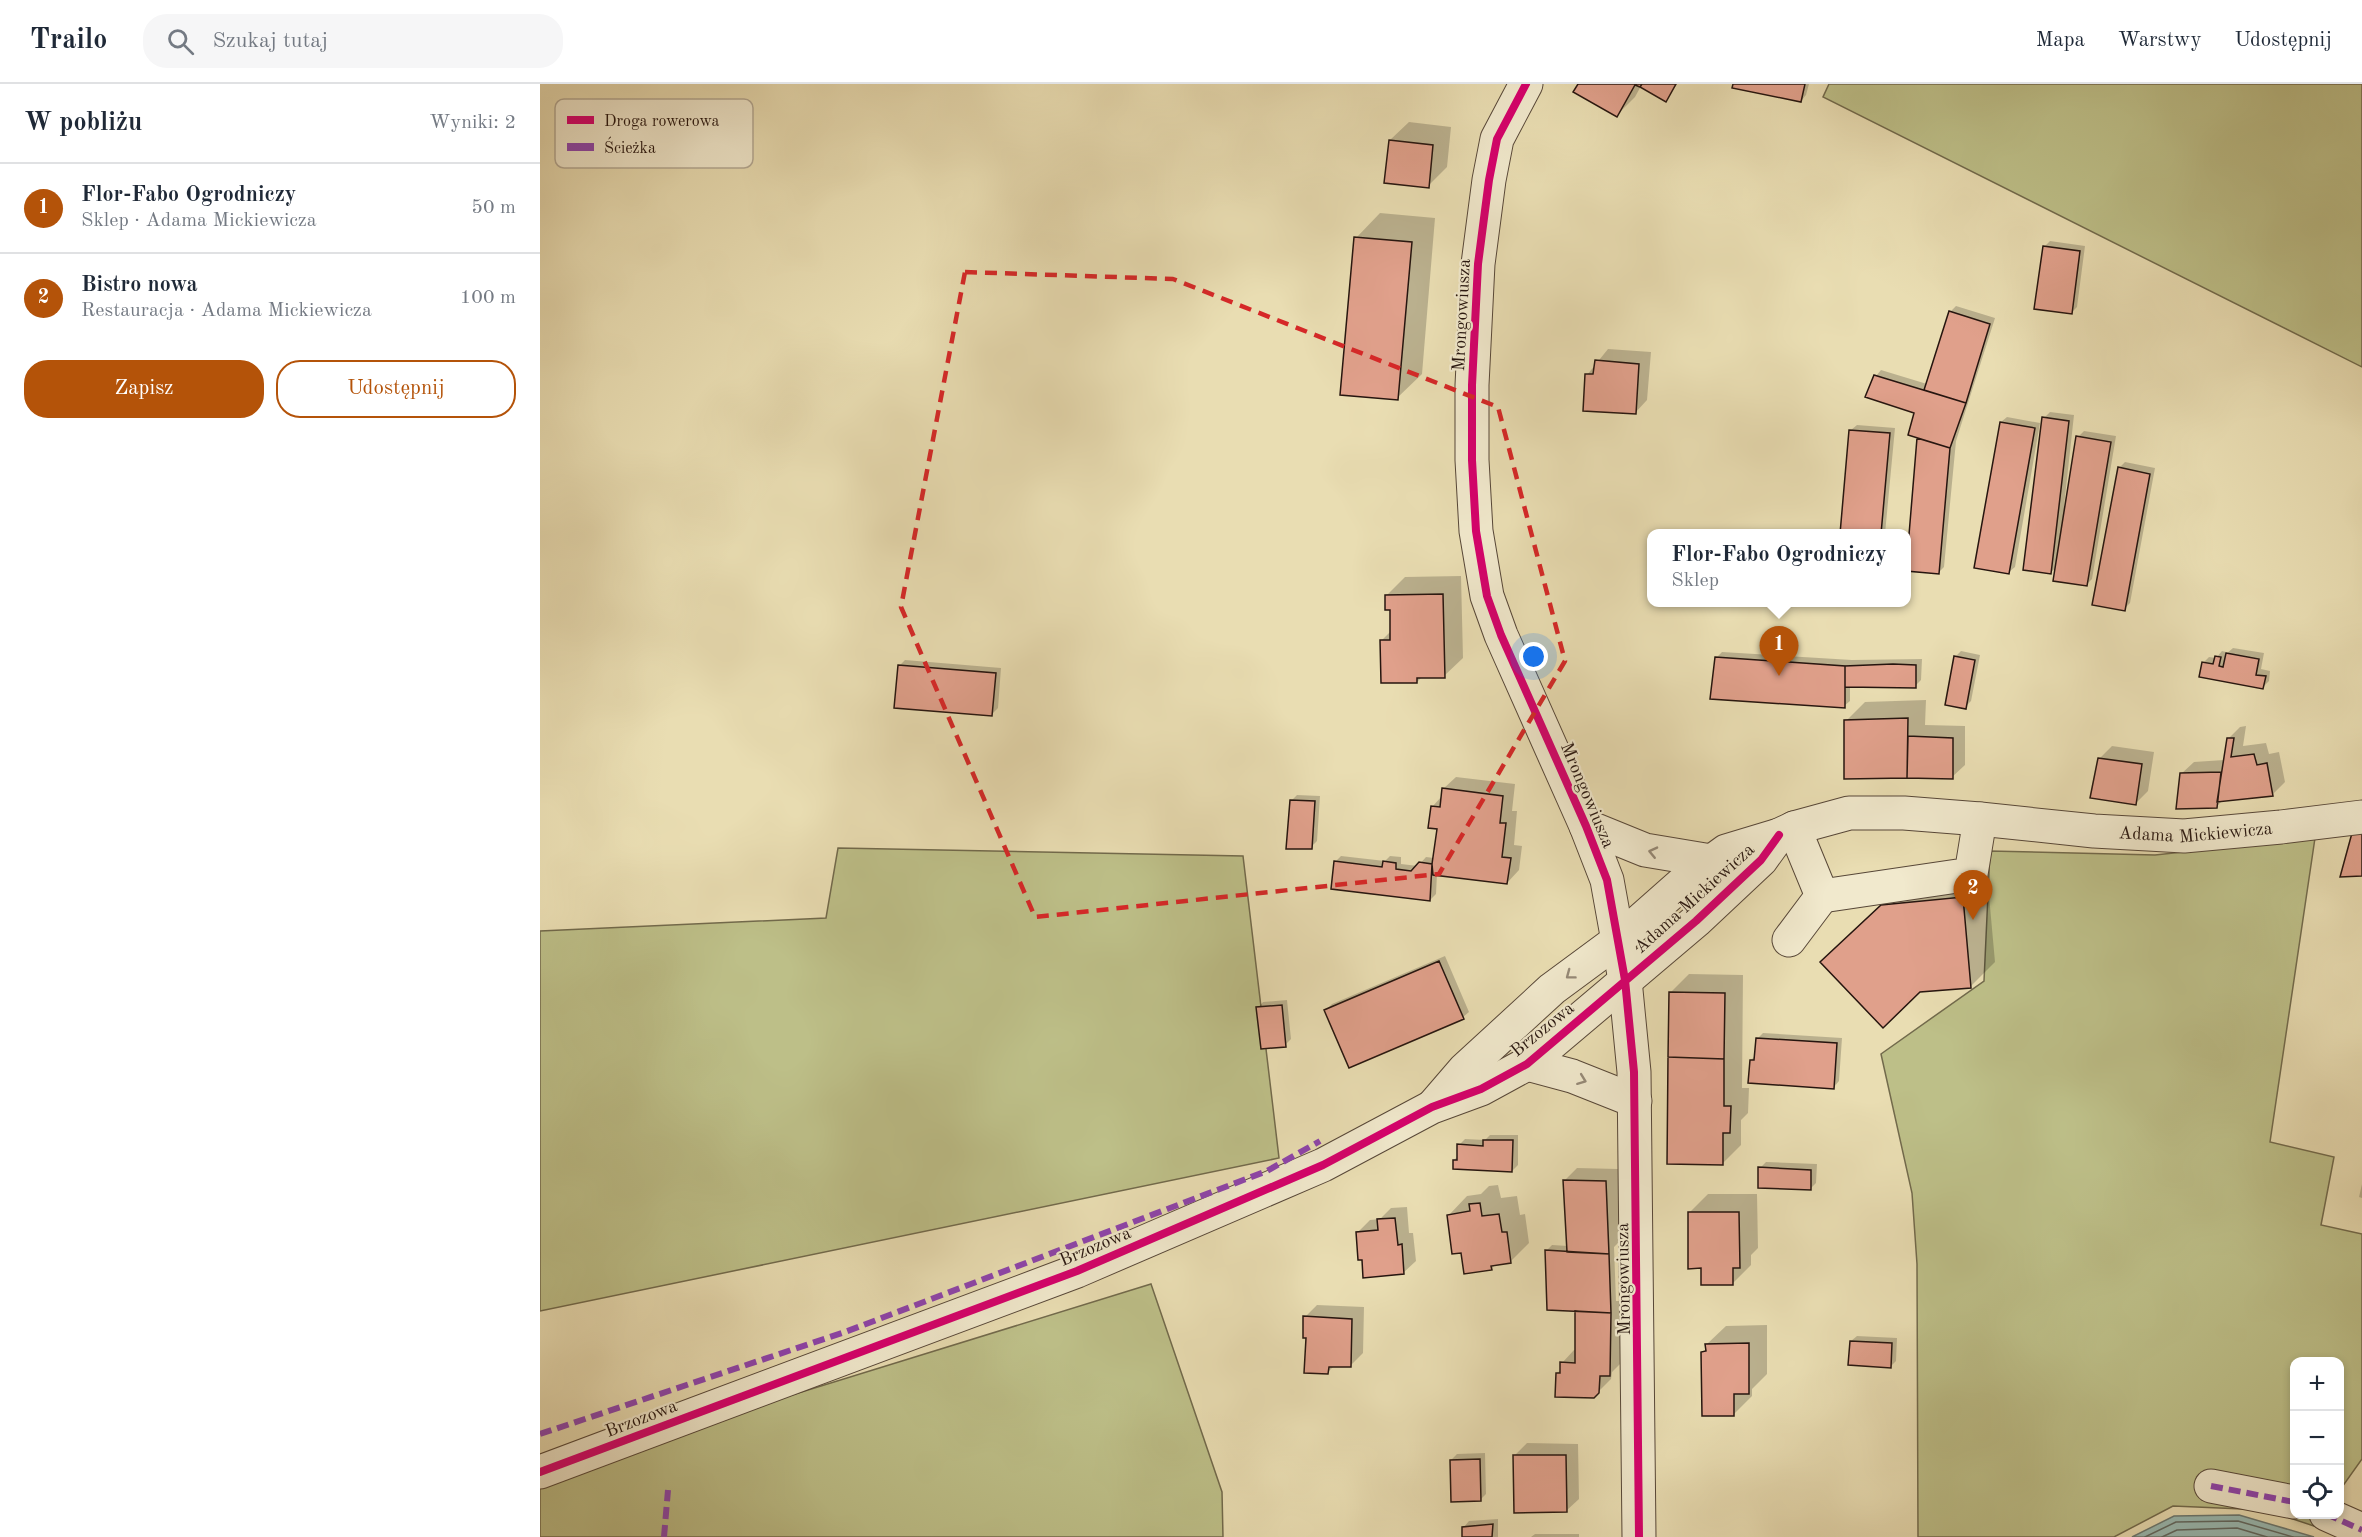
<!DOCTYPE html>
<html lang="pl">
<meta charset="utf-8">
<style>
:root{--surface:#fff;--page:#f6f6f7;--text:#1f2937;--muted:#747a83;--line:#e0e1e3;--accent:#b45309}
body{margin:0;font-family:"Old Standard TT",serif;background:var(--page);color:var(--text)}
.controls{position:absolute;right:18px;bottom:18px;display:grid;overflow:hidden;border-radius:12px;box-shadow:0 3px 9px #0003}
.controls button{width:54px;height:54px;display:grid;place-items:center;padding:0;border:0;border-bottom:2px solid var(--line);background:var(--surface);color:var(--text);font:30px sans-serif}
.you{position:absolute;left:994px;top:573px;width:21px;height:21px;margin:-15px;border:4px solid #fff;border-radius:50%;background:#1a73e8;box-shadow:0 0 0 9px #1a73e833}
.badge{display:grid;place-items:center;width:39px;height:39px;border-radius:50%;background:var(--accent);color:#fff;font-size:20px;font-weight:700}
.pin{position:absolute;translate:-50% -50px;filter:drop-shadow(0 2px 3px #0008)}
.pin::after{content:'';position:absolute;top:32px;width:21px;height:18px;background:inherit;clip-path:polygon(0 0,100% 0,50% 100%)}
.popup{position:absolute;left:1107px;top:445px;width:264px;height:78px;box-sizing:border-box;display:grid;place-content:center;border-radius:12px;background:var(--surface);filter:drop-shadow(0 2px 4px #0005);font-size:20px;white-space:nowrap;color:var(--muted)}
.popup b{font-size:22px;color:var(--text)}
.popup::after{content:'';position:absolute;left:50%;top:100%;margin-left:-12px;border:12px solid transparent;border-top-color:var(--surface)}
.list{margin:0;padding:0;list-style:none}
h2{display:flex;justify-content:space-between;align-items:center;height:78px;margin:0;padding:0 24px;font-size:26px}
h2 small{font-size:20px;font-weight:400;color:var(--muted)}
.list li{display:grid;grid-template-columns:39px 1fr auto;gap:18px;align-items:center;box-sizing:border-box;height:90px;padding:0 24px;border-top:2px solid var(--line)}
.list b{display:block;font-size:22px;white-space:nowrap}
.list p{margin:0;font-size:20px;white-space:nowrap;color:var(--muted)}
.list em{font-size:20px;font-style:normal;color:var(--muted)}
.actions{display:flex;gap:12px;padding:18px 24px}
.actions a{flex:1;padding:14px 0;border:2px solid var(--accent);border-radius:24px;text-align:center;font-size:21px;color:var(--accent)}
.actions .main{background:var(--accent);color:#fff}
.icon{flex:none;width:33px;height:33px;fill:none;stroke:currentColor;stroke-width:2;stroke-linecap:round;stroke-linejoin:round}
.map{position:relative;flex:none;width:1822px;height:1453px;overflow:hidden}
header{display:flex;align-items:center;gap:36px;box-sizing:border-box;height:84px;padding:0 30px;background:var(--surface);border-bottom:2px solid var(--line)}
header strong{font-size:28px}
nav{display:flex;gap:33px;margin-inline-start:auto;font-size:21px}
.search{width:420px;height:54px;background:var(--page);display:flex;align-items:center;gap:15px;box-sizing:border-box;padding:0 21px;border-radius:24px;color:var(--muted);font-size:22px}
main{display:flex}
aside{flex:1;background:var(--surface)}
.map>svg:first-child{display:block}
.green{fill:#bdbf88;stroke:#726a4c;stroke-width:1.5}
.water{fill:#99bab3;stroke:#6b7871;stroke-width:1.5}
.shadow{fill:#0003}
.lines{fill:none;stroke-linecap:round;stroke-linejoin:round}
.shore{stroke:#606861;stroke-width:1.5}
.building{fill:#e0a08b;stroke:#26150f;stroke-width:1.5}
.minor-casing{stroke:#574738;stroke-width:35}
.minor{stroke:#f1e9cd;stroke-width:33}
.quiet{stroke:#8e44ad;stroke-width:6;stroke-dasharray:12 6;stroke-linecap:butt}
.cycleway-casing{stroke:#f1e9cd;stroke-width:11}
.cycleway{stroke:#d6006c;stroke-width:8}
.oneway{stroke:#968a78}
.marked{fill:none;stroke:#d62828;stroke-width:4.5;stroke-dasharray:12 8;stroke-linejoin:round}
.labels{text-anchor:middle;stroke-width:4.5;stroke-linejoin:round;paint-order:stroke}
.street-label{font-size:18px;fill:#26150f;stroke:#f1e9cd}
.key{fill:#f1e9cd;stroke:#b4a994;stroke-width:1.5}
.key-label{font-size:16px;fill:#26150f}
</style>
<header>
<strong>Trailo</strong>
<div class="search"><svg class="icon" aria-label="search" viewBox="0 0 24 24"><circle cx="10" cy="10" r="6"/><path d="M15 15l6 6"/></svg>Szukaj tutaj</div>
<nav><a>Mapa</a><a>Warstwy</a><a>Udostępnij</a></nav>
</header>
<main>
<aside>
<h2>W pobliżu<small>Wyniki: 2</small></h2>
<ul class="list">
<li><span class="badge">1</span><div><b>Flor-Fabo Ogrodniczy</b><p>Sklep · Adama Mickiewicza</p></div><em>50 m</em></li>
<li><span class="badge">2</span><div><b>Bistro nowa</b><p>Restauracja · Adama Mickiewicza</p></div><em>100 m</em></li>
</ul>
<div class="actions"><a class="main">Zapisz</a><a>Udostępnij</a></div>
</aside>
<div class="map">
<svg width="1822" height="1453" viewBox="0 0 1822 1453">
<rect width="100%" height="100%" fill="#e9ddb2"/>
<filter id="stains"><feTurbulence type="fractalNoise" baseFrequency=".00333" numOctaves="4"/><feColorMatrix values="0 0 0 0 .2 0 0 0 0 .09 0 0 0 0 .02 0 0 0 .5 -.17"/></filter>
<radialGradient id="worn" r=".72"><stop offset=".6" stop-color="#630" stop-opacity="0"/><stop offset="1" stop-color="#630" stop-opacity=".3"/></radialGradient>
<path class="green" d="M1289 0H1822V283L1283 13Z
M1775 754 1730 1058 1794 1073 1781 1141 1822 1150V1375L1800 1406V1278H1754V1430L1784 1431 1777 1443 1726 1426 1633 1422 1574 1453H1378L1377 1180 1372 1109 1341 970 1444 897 1450 767 1615 771Z
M298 764 703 772 739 1074 0 1227V847L286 834Z
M611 1200 682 1408 683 1453H0V1389Z"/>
<path class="water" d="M1699 1431 1774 1453H1592L1634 1432Z"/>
<path class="shadow" d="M1039 0H1137L1126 17 1101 2 1095 13 1077 31Z
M1194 0H1269L1266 11 1261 17Z
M869 38 911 43 907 83 888 102 850 56Z
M840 129 895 134 882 290 857 314 816 154Z
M1510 157 1545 162 1537 223 1531 229 1505 162Z
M1416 222 1455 234 1416 357 1404 483 1398 489 1367 485 1379 353 1376 328 1336 292 1341 286 1387 300 1410 228Z
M1068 265 1111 268 1107 316 1095 329 1047 291Z
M1510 328 1534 331 1524 422H1526L1538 353 1544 347 1576 352 1552 495 1547 500 1517 483 1511 488 1504 334Z
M1467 333 1500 339 1475 483 1469 488 1461 338Z
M1317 341 1355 344 1345 450H1302L1311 346Z
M1585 378 1615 384 1590 519 1584 525 1579 384Z
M921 492 923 574 904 592 882 593 877 598 842 556 851 547V525L846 512 865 493Z
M1693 564 1724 569 1721 585 1730 587 1729 597 1723 603 1663 579 1669 573 1676 574 1682 567 1686 568 1685 571Z
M1421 567 1440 571 1431 617 1425 623 1415 573Z
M1182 568 1312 576 1382 575 1381 596 1375 602H1310V617L1304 622 1176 574Z
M365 576 461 584 458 624 452 630 359 582Z
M1386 616 1385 641 1425 642V681L1412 693H1366L1306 637 1325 618Z
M1706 642 1703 662 1726 659 1729 670 1739 668 1745 698 1733 710 1683 716 1676 723 1641 690 1654 678 1684 676 1688 655 1700 643Z
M1572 662 1614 668 1608 707 1596 719 1559 675Z
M916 693 975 700 972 727H977L974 761 982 762 979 786 967 799 897 790 896 810 890 816 795 778 801 772 845 777 850 772 861 773V780L878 782 886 773 894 774 899 744 892 723 902 712 903 705Z
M757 711 780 712 777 757 771 763 751 717Z
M1447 789 1455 878 1431 902 1306 854 1366 797Z
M905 872 929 928 923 933 786 926 792 920Z
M1149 890 1203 891 1202 1004H1209L1208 1029 1201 1036V1061L1182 1080 1130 909Z
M747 916 751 955 745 961 718 924 723 918Z
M1223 949 1302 954 1299 997 1294 1003 1211 976 1216 971 1217 955Z
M950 1051H978V1081L972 1087H944V1085L914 1076 918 1072 919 1061 925 1055 945 1056Z
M1226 1078 1277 1080 1276 1099 1270 1105 1220 1084Z
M1037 1084 1078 1085 1081 1156 1074 1163 1076 1217H1083L1082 1278 1072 1288 1071 1295 1053 1313 1017 1289 1022 1285V1279L1034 1266H1037V1228L1006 1167 1012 1161 1028 1162 1025 1096Z
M1822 1100V1114L1819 1113Z
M958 1101 961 1114 977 1112 980 1131 985 1130 989 1159 970 1178 956 1180 951 1185 922 1167 909 1131 927 1112 941 1110 949 1102Z
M1168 1110H1217L1218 1164 1211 1171V1181L1193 1199 1163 1183 1149 1129Z
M867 1123 869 1149H873L876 1177 863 1189 818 1148 830 1136 840 1135 851 1124Z
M777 1221 824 1223 823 1269 810 1282 795 1281 787 1289 767 1253 765 1233Z
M1227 1241V1290L1212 1305V1312L1194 1330 1163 1268 1167 1264V1260L1186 1242Z
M1317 1252 1357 1254 1356 1277 1351 1282 1311 1257Z
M987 1359 1038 1360 1039 1415 1026 1427 974 1372Z
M945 1369 946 1410 940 1416 911 1376 917 1370Z
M958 1435V1453H923L924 1443 929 1437Z
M995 1450H1039V1453H991Z"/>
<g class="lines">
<path class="shore" d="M1605 1453 1636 1438 1698 1437 1753 1453
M1622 1453 1637 1446 1697 1444 1727 1453"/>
</g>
<path class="building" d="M1038 0H1102L1100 3 1095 1 1077 33 1033 8Z
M1102 0H1136L1126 18 1100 3Z
M1193 0H1265L1261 18 1192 4Z
M849 56 893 61 889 104 844 99Z
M814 153 872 158 858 316 800 311Z
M1503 162 1540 167 1532 230 1494 225Z
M1409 227 1450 240 1426 319 1384 306Z
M1055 276 1099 280 1096 330 1043 327 1045 290H1053Z
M1334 291 1426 319 1410 364 1368 351 1374 329 1325 313Z
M1502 333 1529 337 1511 490 1483 486Z
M1460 338 1495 344 1469 490 1434 484Z
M1309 346 1350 349 1341 450H1300Z
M1536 352 1571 358 1547 502 1513 497Z
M1377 354 1410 364 1399 490 1366 487Z
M1578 383 1610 390 1585 527 1552 521Z
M903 510 905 594H877V599H841L840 556H850V526H845V511Z
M1686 569 1719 575 1716 591 1726 592 1723 605 1659 593 1662 578 1673 580 1675 572 1681 573 1679 582 1683 583Z
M1414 572 1435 576 1426 625 1405 621Z
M1175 573 1305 582V624L1170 615Z
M1353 580 1376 581V604L1305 603V582Z
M358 581 456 589 452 632 354 624Z
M1368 634 1367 694 1304 695V636Z
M1368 652 1413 654V695L1367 694Z
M1687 654H1694L1691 673 1714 670 1717 681 1727 679 1733 712 1677 718Z
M1558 674 1602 680 1596 721 1550 714Z
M1681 688 1677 724 1636 725 1640 689Z
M902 704 963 712 960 739H966L962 773 971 774 967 800 893 791 892 780 897 745 888 744 891 722 900 723Z
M750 716 775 717 772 765H746Z
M1822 748V792L1800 793 1812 749Z
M794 777 842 783 843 777 856 779V785L871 787 879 778 892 780 890 817 791 805Z
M1423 813 1431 904 1380 908 1343 944 1280 878 1341 821Z
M899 877 924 935 809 984 784 926Z
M1129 908 1185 909 1184 975 1128 973Z
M742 921 746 963 721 965 716 923Z
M1216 954 1297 959 1294 1005 1208 999 1210 976H1214Z
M1128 973 1184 975V1022H1191L1190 1049H1183V1081L1127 1080Z
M943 1056H973L972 1088 913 1085V1076H917V1060L943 1062Z
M1218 1083 1271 1086V1106L1218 1104Z
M1023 1096 1066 1097 1069 1170 1027 1168Z
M940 1119 942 1132 959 1130 962 1148H967L971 1179 951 1182 952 1186 924 1190 921 1169 912 1170 907 1131 930 1127 929 1120Z
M1148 1128H1199L1200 1184H1193V1201H1161V1184L1148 1185Z
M855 1134 858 1161 862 1160 864 1190 823 1194 822 1176H818L816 1148 838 1146 837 1135Z
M1005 1166 1069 1170 1071 1229 1007 1226Z
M1035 1227 1071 1229 1070 1292H1060L1059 1309 1054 1314 1015 1313 1016 1289H1020V1278L1035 1279Z
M763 1232 812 1235 811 1283H789L788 1290 764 1289 766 1254H763Z
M1310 1257 1352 1259 1351 1284 1308 1281Z
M1209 1259V1310H1194V1332H1162L1161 1268 1166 1267 1165 1260Z
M973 1371H1026L1027 1428 974 1429Z
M940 1375 941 1417 911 1418 910 1376Z
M953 1440 952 1453H922V1443Z"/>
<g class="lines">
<g class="minor-casing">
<g id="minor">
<path d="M986 0 957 55 949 96 938 180 932 301V376L936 447 947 512 961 551 1046 742 1067 796 1085 896 1094 988 1099 1453"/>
<path d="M1046 742 1105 766 1171 777"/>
<path d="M1254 744 1282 812 1431 790 1440 735"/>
<path d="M1249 856 1282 812"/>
<path d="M987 980 1032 992 1095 1017"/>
<path id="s1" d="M893 1022 924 986 1012 905 1077 857 1146 796 1186 767 1239 751 1254 744 1309 729H1364L1440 735 1554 747 1644 752 1741 743 1822 733"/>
<path d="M0 1388 537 1187 783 1081 892 1023 941 1005 987 980 1156 837 1221 776 1239 751"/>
<path d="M1671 1402 1754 1418"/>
<path d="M1786 1430 1822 1446"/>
</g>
</g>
<use href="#minor" class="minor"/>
<path class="quiet" d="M0 1350 305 1248 727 1087 780 1057
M1671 1402 1754 1418
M1786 1430 1822 1446
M124 1453 128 1406"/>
<g class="cycleway-casing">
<path id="cycleway" d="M986 0 957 55 949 96 938 180 932 301V376L936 447 947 512 961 551 1046 742 1067 796 1085 896 1094 988 1099 1453
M0 1388 537 1187 783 1081 892 1023 941 1005 987 980 1156 837 1221 776 1239 751"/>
</g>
<use href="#cycleway" class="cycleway"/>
</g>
<defs><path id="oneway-chevron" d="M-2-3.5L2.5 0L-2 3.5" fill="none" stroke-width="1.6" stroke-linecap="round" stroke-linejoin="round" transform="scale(1.5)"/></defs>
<g class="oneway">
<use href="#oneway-chevron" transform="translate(1113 768) rotate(-167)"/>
<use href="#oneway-chevron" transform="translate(1030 891) rotate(143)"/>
<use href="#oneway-chevron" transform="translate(1042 996) rotate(21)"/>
</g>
<path class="marked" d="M425 188 633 195 958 323 1025 577 899 790 495 833 361 523Z"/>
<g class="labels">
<g class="street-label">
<text transform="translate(921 231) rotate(-87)" y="6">Mrongowiusza</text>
<text transform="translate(1048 711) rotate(67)" y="6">Mrongowiusza</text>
<text dy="6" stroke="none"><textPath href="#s1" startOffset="866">Adama Mickiewicza</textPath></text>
<text transform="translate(1154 814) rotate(-42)" y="6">Adama Mickiewicza</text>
<text transform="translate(1002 945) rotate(-39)" y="6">Brzozowa</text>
<text transform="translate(555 1162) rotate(-23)" y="6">Brzozowa</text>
<text transform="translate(1083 1195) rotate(-91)" y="6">Mrongowiusza</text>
<text transform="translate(101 1334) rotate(-21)" y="6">Brzozowa</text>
</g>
</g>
<rect x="15" y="15" width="198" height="69" rx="9" class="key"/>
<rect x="27" y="32" width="27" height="8" fill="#d6006c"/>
<rect x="27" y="59" width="27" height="8" fill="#8e44ad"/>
<g class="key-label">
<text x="64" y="42">Droga rowerowa</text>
<text x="64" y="69">Ścieżka</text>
</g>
<rect width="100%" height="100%" filter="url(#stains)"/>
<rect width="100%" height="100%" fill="url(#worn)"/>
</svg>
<div class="controls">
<button>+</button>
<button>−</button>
<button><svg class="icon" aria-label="locate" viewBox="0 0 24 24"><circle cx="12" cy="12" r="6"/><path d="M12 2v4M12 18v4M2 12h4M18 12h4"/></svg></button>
</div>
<div class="you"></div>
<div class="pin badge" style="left:1239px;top:592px">1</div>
<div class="popup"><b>Flor-Fabo Ogrodniczy</b>Sklep</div>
<div class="pin badge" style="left:1433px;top:836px">2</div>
</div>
</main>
